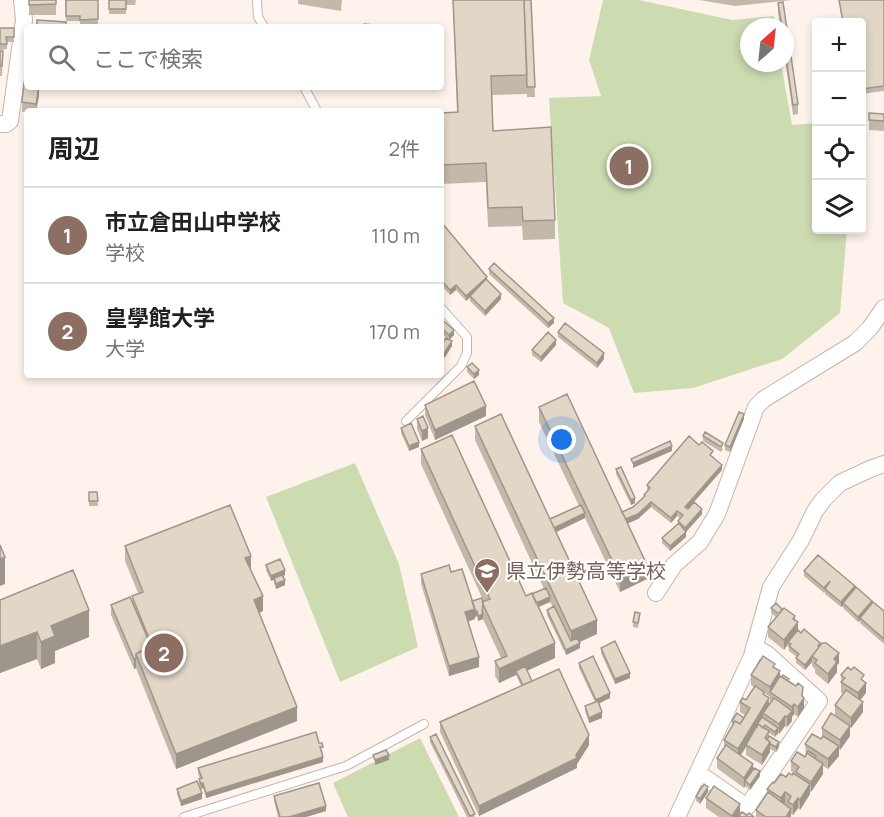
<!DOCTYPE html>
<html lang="ja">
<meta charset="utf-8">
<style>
:root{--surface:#fff;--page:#f2f2f2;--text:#202124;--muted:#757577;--line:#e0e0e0;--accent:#d93025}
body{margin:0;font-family:Manrope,"Noto Sans JP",sans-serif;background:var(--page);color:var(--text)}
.controls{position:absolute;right:18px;top:18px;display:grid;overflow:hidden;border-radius:6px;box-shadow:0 3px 9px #0003}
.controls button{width:54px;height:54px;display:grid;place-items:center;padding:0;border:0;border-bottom:2px solid var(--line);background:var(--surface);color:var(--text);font:30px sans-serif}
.compass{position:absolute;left:740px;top:18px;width:54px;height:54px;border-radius:50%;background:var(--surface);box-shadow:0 3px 9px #0003;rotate:27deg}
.you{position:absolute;left:562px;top:440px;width:21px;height:21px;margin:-15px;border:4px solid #fff;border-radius:50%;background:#1a73e8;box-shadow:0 0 0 9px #1a73e833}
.badge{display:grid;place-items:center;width:39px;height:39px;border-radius:50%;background:var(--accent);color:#fff;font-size:20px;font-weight:700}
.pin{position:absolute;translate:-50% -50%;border:3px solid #fff;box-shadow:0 2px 6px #0006}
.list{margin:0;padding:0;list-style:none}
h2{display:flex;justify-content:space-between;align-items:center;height:78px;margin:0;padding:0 24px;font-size:26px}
h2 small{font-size:20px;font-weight:400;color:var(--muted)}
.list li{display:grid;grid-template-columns:39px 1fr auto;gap:18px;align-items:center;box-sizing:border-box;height:96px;padding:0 24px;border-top:2px solid var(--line)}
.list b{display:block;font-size:22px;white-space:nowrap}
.list p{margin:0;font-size:20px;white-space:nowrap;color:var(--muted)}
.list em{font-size:20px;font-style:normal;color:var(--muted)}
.icon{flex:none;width:33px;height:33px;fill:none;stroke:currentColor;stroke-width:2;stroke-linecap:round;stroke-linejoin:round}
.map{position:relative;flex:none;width:884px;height:817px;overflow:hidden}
.search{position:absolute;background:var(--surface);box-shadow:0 3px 9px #0003;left:24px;top:24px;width:420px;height:66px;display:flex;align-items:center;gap:15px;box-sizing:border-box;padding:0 21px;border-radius:6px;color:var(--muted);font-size:22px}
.panel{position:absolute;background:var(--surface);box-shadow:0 3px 9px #0003;left:24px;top:108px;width:420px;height:270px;border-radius:6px}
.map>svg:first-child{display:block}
.green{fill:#cddbb1}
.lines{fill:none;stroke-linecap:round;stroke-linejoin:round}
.service-casing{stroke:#c6b5aa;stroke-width:10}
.minor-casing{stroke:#c6b5aa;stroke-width:18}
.service{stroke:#fff;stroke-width:8}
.minor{stroke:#fff;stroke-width:16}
.wall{fill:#c2b9aa;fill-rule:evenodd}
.shaded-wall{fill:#9e968b}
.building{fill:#e2d7c6;stroke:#9e968b;stroke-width:1.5}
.labels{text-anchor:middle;stroke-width:4.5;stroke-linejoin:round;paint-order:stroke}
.education-label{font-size:20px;fill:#785e54;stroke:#fff;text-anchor:start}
</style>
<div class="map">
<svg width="884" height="817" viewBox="0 0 884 817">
<rect width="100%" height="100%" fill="#fef3ec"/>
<path class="green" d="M603 0H639L732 20 774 16 775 27H749V63H781L792 125 816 123V230H847L840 313 782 359 693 388 634 393 609 328 563 303 549 98 601 96 589 60Z
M355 463 399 564 418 647 340 682 266 497Z
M420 738 459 817H348L333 783Z"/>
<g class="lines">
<g class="service-casing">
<path id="service" d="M257 0 258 17 264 27
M304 87 317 111
M406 421 461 366 467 353V337L441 308
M184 817 346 766 424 724"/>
</g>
<g class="minor-casing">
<path id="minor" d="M0 124H6L10 121 24 20 22 0
M656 593 674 565 700 542 717 514 756 407 764 399 855 343 870 328 884 308
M697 774 707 779 747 807 819 701 767 654 754 647
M677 817 752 656 771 587 801 540 815 511 823 500 840 483 870 469 884 464"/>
</g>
<use href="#service" class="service"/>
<use href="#minor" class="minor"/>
</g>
<path class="wall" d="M29 0H56V15H29Z
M65 0H98V24L80 25V21H66Z
M109 0H136L135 5H126V14H109Z
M298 0H342L341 11 298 4Z
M453 0H531L535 97H527V94L492 95 493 131 555 220V239L523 240 522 226 488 227 486 182 441 184V113L457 112Z
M699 0H792L735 6Z
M839 0H884V91L861 94V22H842Z
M783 2 798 104V114L793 115 785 60V27H780L778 13V3Z
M0 28H14V42H7V49L0 50Z
M0 51H3L2 76H0Z
M39 96 36 111H27V112H22V102Z
M869 113 884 114V131L869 130Z
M441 224 501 299 485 316 470 301V297L466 301 456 290 450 295 441 285Z
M489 269 554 323 548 328 489 274Z
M441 319 454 335 449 340 452 346 445 357 441 360V346L448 339 441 333Z
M558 332 604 359 597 368 558 337Z
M556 345 541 362 532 355V350Z
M467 367 479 375 474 379 467 372Z
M425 405 486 416 435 440 425 415Z
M539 407 622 512 633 507 644 497V495L647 491V485L713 456 722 470 694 502 702 514 686 532V537L670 551 662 543V538L678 524V521L680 518 677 516 671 523 651 507 638 519 628 523 647 579 620 592 585 518 556 532 597 634 579 642 580 648 566 655 547 615V610L553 607 550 602 538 607 555 658 527 670 532 681 589 745 577 764V768L479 816 440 732V722L521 686 516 675 499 683 495 676V661L501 658 483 619 478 621 477 616 475 617V619L468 622 479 667 449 676 421 584V574L451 572 472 601 484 602 421 464V449L526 596 532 594 544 589 475 440V426L550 519 579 506 539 422Z
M417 419 428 438 422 441 417 429Z
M744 419 730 452 725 450V445Z
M401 428 419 447 409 451 401 433Z
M703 436 723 449 721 452 703 441Z
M616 469 635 503 631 505 616 474Z
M89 492H97L98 506H89Z
M125 546 251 570 263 611 259 613 297 721 176 769 136 668 134 669 111 615V605L132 601V596L138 593 125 561Z
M266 565 285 575 283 576 285 585 276 589 274 583V580L271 581 266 570Z
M804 571 855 589 872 604 884 611V644L860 623V620L858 622 843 608V606L841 607 825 594V592L824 593 804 576Z
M0 600 89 637 55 651V663L41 669 37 659 0 673Z
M771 608 795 620 798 631 820 646 839 663 837 665V672L828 684 815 673V669L812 666V662L805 670 796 663V658L797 657 789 651 788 644 784 650 768 637V627L776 617 771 613Z
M640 618 638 628 633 627V622Z
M601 648 630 678 615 684 601 653Z
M579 663 610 698 599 703 602 718 589 723 585 711V706L595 702 579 668Z
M775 668 780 676 789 682 803 697 804 708 798 717 794 714 792 716V721L787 727 785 726 779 734 778 733 775 737 769 733V737L779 747 776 752 770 749V752L762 765 746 755V747L741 755 760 776 750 790 745 786 744 788 717 768V758L724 749V740L732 726V721L744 718 746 716 740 712V702L746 700 754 687 751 685V675ZM764 693 770 697V703L769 704 764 695Z
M841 675 864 681 866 693 860 700 863 712 851 728 850 727V736L840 750 839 749V756L828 769 823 766V774L811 792 810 791V794L800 810 798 808 793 815 791 814V817H756V810L767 793V789L774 783 786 777 792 775H796L791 771V761L805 757 806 755 805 744 821 739 822 738V728L835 715V705L843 694 841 692Z
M430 737 475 817H467L430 742Z
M319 743 323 752H322L323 762 206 798 203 788 201 789 199 784V779H200L198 773V768Z
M177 789 202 799 181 806 177 794Z
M708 792 700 804 696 801V796Z
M274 796 326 811 306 817H278L274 801Z
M706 798 740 814 738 817H719L706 808Z"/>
<path class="shaded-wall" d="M39 87V96L36 111V104Z
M487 277V282L466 301V296Z
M456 285V290L450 295V290Z
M501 294V299L485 316V311Z
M554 318V323L548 328V323Z
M454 330V335L449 340V335Z
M556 340V345L541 362V357Z
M452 341V346L445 357 441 360V355Z
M604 353V359L597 368V363Z
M479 370V375L474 379V374Z
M486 406V416L435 440V430Z
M744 414V419L730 452V447Z
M428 428V438L422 441V431Z
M419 442V447L409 451V446Z
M672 446V451L633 468V463Z
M722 465V470L685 512V507Z
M635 498V503L631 505V500Z
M651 502V507L638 519 622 526V521Z
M702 509V514L686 532V537L670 551V546L685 533V528Z
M677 511V516L671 523V518Z
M585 513V518L550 535V530Z
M251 556V570L245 558Z
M5 557V584L0 586V559Z
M647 565V579L620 592V577Z
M285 570V575L271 581V576Z
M285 580V585L276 589V584Z
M855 586V591L843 603V606L841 607V602Z
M263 596V611L254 615V600Z
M550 597V602L532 610V605Z
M872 601V606L860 618V620L858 622V617Z
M475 609 477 611V616L475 617V619L465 622V612Z
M89 610V637L55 651V663L41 669V642L51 626Z
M483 614V619L478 621V616Z
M795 616V626L798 622V632L788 642V644L784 650V640Z
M597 620V634L571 646V631Z
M37 632V659L0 673V646Z
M555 643V658L518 675 516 671V675L499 683V669Z
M580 643V648L566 655V650Z
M839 653V663L837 665V672L828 684V674L834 659Z
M479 657V667L449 676V666Z
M812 657V662L805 670V665Z
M136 658V668L134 669V659Z
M780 671V681L770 692V687Z
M630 673V678L615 684V679Z
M866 683V693L858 703V693Z
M803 687 802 700 804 698V708L798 717V707Z
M610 693V698L596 705V700Z
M769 698V708L763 713V718L756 726V730L746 745V747L738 759V749Z
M863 702V712L851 728V718Z
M794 704V714L792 717V707Z
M297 707V721L176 769V754Z
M792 711V721L787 727V717Z
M602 712V718L589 723V718Z
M785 716V726L779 734V724Z
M850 726V736L840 750V740Z
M778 728V733L775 737V732Z
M589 735V745L577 764V768L479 816V806L576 755Z
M770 742V752L762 765V755Z
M779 742V747L776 752V747Z
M839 746V756L828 769V759Z
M389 755V760L375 765V760Z
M323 757V762L206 798V793Z
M753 764V774L745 781V786L744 788V778Z
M823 764V774L811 792V782Z
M760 771V776L750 790V785Z
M203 783V788L201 789V784Z
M810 784V794L800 810V800Z
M708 787V792L700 804V799Z
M785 792V802L781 808V798Z
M202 793V799L181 806V801Z
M798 798V808L793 815V805Z
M740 804V814L738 817H732Z
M326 806V811L306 817H289Z
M791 809V817H786Z"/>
<path class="building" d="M29 0H56V4L29 5Z
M66 0H98V19L80 20V16H66Z
M109 0H126V9H109Z
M453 0H524L527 75 491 76 493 131 551 127 555 220 523 221 522 207 488 208 486 163 441 165V113L458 112Z
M524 0H531L535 87H527Z
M839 0H884V86L861 89V22H843Z
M783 2 798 104 793 105 785 50V27H782L778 3Z
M37 20 66 22V27H37Z
M364 24 373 25V27H363Z
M69 25 77 26V27H69Z
M0 28H14V37H6L7 44H0Z
M0 51H3L2 66H0Z
M24 84 27 85V87H39L36 104 22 102Z
M869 113 884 114V121L869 120Z
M442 223 487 277 466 296 456 285 450 290 441 280V224Z
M494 263 554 318 548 323 489 269Z
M486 279 501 294 485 311 470 296Z
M441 319 454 330 449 335 441 328Z
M565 323 604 353 597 363 558 332Z
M548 332 556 340 541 357 532 350Z
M446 338 452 341 445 352 441 355V346Z
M472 363 479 370 474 374 467 367Z
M474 381 486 406 435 430 425 405Z
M567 394 647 565 620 577 539 407Z
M739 412 744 414 730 447 725 445Z
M501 414 597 620 571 631 475 426Z
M423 416 428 428 422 431 417 419Z
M411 423 419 442 409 446 401 428Z
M705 432 723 443 721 447 703 436Z
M452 435 526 596 532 593 555 643 499 669 495 661 507 656 482 602 490 599 421 449Z
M689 436 699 445 702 442 713 451 710 455 722 465 685 507 688 509 694 502 702 509 685 528 678 521 683 515 677 511 671 518 651 502 638 514 626 519 622 512 633 507 645 496 644 495 650 488 647 485Z
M670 441 672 446 633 463 631 459Z
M621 467 635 498 631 500 616 469Z
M89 492H97L98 501H89Z
M230 505 251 556 245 558 263 596 254 600 297 707 176 754 136 654 152 646 132 596 143 592 125 546Z
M581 505 585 513 554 528 550 519Z
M679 523 686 532 670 546 662 538Z
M0 545 5 557 0 559Z
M818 555 855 586 841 602 825 589 830 581 824 588 804 571Z
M280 559 285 570 271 576 266 565Z
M449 565 451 572 462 569 475 609 465 612 479 657 449 666 421 574Z
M73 570 89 610 51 626 55 636 41 642 37 632 0 646V600Z
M282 575 285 580 276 584 274 578Z
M856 587 872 601 858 617 843 603Z
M546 588 550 597 536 603 532 594Z
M130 597 151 646 136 654V658L134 659 111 605Z
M482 598 483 602 482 612 483 614 478 616 477 611H475L472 601Z
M873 602 884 611V639L860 618Z
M776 603 782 609 779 614 771 608Z
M554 606 571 641 577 638 580 643 566 650 547 610Z
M784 608 795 616 793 619 798 622 784 640 768 627Z
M635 612 640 613 638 623 633 622Z
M804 629 820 643 818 646 819 647 805 665 796 658 799 654 789 646 791 644 788 642 798 630 801 633Z
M615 641 630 673 615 679 601 648Z
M822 643H826L839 653 834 659 837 662 828 674 815 663 817 660 812 656Z
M593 656 610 693 596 700 579 663Z
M763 656 775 664 773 667 780 671 770 687 751 675Z
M525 666 532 681 523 685 516 671Z
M848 667 851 670 854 667 864 675 861 679 866 683 858 693 841 682 845 678 841 675Z
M559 669 589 735 576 755 577 758 479 806 440 722Z
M783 675 789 679 788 681 782 677Z
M780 676 796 686 798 683 803 687 802 696 804 698 798 707 794 704 792 707 770 692Z
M755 686 764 692 763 694 769 698 738 749 724 740 735 721 740 724 750 708 740 702 743 698 746 700Z
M846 690 863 702 851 718 835 705Z
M774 698 792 711 787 717 785 716 779 724 763 713Z
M598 701 602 712 589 718 585 706Z
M737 713 744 718 740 724 735 721 734 722 732 721Z
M831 713 850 726 840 740 822 728Z
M762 717 778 728 775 732 765 725 763 728 758 724 757 727 756 726Z
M758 724 769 731 765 738 770 742 762 755 746 745Z
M316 732 319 743H322L323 747H320L323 757 206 793 203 783 201 784 199 779 202 778 198 768Z
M436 734 475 814 470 816 430 737Z
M812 734 821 739 823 736 839 746 828 759 805 744Z
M769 736 779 742 776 747 770 744V742L767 740Z
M726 745 753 764 744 778 717 758Z
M386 750 389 755 375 760 373 755Z
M808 751 816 756 815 758 807 753 806 754Z
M797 752 805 757 807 753 823 764 811 782 796 772 799 767 791 761Z
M754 768 760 771 750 785 745 781Z
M789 773 792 775 793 773 810 784 800 800 798 798 793 805 788 802 791 796 785 792 781 798 767 789 773 782 774 783 781 774 786 777Z
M197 781 202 793 181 801 177 789Z
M319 783 326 806 289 817H280L274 796Z
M704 784 708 787 700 799 696 796Z
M714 786 740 804 732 816 706 798Z
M768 792 791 809 786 817H766L756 810Z
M742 812 747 815 745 817H738Z
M749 813 754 817H745Z"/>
<defs>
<g id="school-pin" transform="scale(1.35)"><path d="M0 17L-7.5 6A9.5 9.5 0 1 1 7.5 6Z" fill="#8d6e63" stroke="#fff"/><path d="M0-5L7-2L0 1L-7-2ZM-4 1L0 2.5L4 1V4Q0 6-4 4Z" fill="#fff"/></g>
</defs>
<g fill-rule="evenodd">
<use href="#school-pin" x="487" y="571"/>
</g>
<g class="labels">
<g class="education-label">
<text x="506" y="578">県立伊勢高等学校</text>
</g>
</g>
</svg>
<div class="controls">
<button>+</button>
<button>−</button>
<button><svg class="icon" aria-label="locate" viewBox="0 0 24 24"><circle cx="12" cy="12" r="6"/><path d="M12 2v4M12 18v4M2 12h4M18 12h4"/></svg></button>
<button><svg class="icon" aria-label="layers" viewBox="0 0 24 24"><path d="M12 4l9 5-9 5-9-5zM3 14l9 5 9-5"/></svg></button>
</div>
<svg class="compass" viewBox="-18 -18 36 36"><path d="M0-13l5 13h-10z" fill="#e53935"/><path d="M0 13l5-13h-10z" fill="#757577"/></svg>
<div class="you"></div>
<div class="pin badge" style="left:629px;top:166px;background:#8d6e63">1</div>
<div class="pin badge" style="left:164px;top:653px;background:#8d6e63">2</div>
<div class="search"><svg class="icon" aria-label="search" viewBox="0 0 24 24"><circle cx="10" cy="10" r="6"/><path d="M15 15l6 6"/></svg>ここで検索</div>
<section class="panel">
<h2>周辺<small>2件</small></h2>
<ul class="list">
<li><span class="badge" style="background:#8d6e63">1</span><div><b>市立倉田山中学校</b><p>学校</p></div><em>110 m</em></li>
<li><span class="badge" style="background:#8d6e63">2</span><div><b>皇學館大学</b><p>大学</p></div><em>170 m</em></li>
</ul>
</section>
</div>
